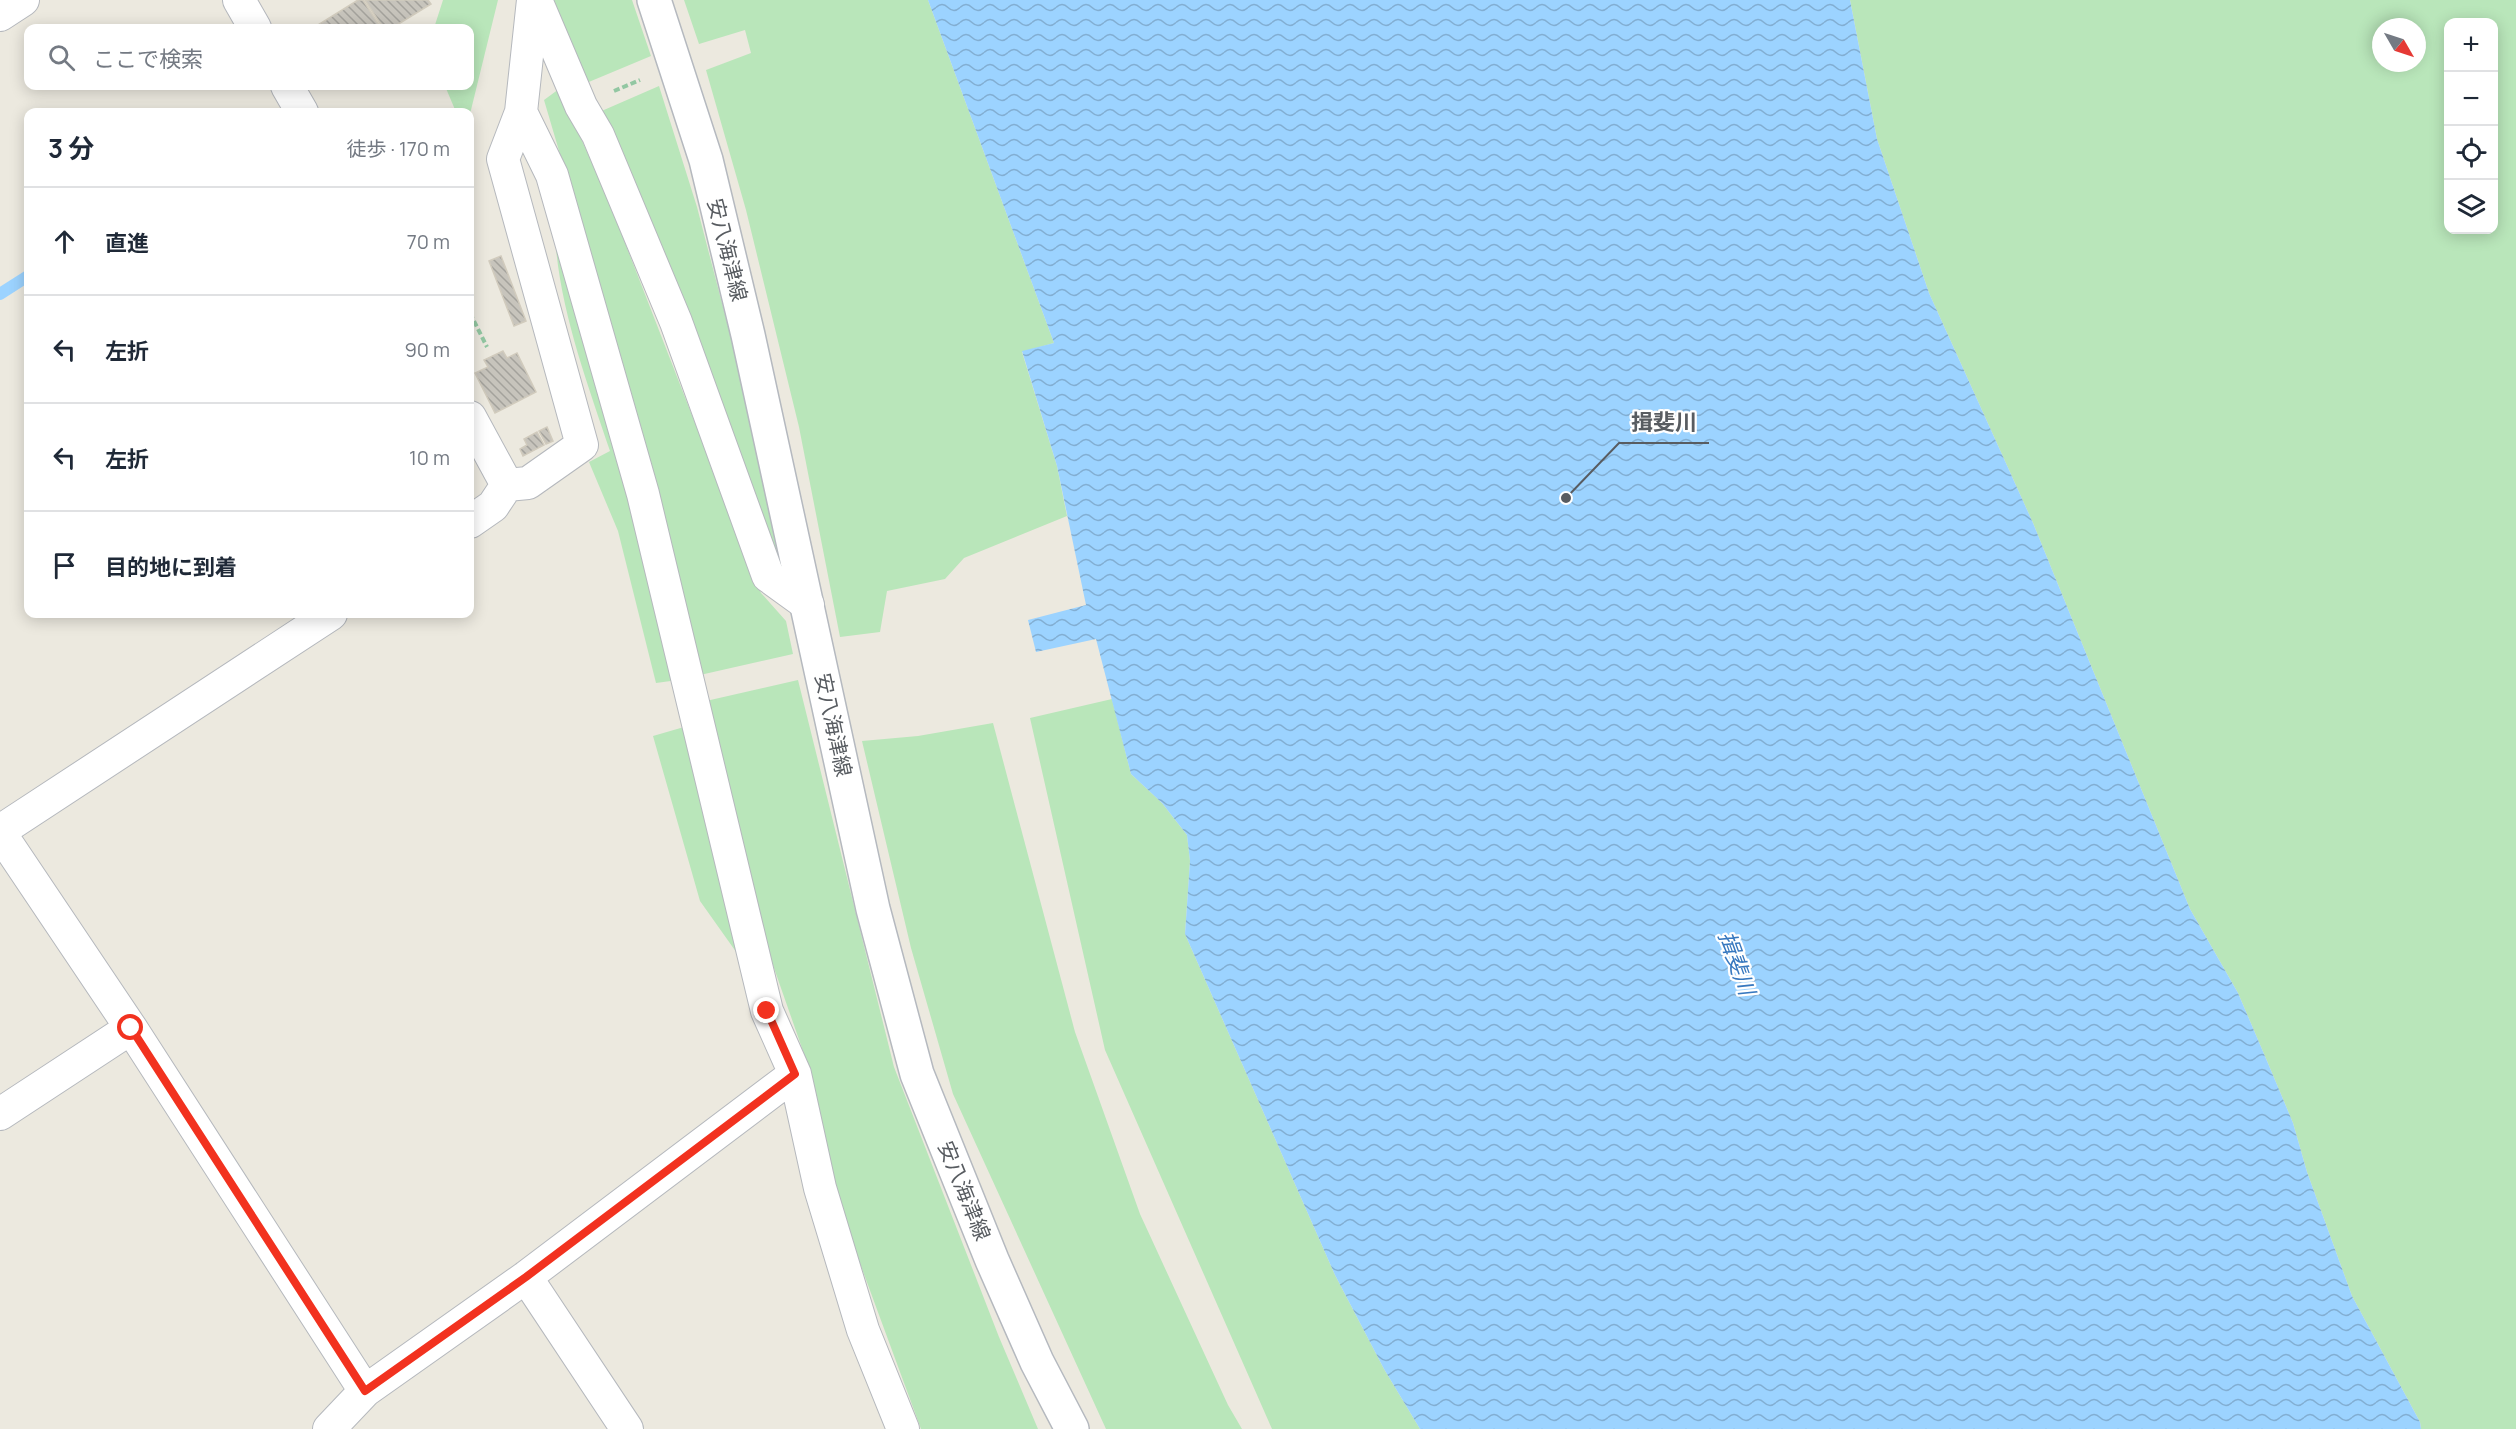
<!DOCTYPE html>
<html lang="ja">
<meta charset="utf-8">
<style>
:root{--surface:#fff;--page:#f6f6f7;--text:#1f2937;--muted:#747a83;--line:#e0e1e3}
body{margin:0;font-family:Manrope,"Noto Sans JP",sans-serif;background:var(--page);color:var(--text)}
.controls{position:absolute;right:18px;top:18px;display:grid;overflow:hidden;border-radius:12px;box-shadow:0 3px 15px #0003}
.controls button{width:54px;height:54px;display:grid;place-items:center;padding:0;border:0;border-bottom:2px solid var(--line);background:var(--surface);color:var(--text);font:30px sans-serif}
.compass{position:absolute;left:2372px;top:18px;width:54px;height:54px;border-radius:50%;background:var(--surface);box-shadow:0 3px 15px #0003;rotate:129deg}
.stop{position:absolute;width:18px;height:18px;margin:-14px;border:4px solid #f2321f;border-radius:50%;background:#fff}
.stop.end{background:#f2321f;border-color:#fff;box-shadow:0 2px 6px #0008}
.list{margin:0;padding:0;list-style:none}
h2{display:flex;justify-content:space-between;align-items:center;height:78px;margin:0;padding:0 24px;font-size:26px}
h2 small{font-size:20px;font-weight:400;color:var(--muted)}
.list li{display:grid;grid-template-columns:39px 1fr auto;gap:18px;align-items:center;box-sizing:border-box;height:108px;padding:0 24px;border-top:2px solid var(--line)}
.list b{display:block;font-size:22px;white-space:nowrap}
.list em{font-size:20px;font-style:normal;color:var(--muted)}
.icon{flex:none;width:33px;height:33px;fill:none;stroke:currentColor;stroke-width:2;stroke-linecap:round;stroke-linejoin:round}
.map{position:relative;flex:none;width:2516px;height:1429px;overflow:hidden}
.search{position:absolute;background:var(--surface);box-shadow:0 3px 15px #0003;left:24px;top:24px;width:450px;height:66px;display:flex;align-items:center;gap:15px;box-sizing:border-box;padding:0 21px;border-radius:12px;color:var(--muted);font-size:22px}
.panel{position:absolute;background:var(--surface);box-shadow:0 3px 15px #0003;left:24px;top:108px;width:450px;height:510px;border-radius:12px}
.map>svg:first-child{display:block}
.green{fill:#b9e6ba;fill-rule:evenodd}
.water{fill:url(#water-waves)}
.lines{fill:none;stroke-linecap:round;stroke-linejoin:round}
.stream{stroke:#9cd3ff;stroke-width:12}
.building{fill:url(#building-back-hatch);stroke:#d1cbbd;stroke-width:1.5}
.minor-casing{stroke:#b5b8bd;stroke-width:34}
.secondary-casing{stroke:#b5b9bf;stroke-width:36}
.path{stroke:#92c7a2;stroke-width:4;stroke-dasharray:6 3;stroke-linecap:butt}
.minor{stroke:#fff;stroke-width:32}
.secondary{stroke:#fff;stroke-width:33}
.route{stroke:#f2321f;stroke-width:8}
.labels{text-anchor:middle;stroke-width:4.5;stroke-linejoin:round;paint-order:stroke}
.street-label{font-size:21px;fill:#585c61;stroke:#fff}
.water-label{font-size:22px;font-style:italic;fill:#3778bf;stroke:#fff}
.leader{fill:none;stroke:#585c61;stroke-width:2}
.callout-dot{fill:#585c61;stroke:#fff;stroke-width:2}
.callout-label{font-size:22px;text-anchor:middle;font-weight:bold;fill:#585c61;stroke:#fff;stroke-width:4.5;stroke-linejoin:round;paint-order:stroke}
</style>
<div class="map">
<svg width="2516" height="1429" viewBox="0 0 2516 1429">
<defs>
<pattern id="water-waves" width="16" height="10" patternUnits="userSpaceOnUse" patternTransform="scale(1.5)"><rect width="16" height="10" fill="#9cd3ff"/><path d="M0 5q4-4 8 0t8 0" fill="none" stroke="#82aed2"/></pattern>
<pattern id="building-back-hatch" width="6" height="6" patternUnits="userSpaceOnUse" patternTransform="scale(1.5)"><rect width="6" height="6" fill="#c7c4bc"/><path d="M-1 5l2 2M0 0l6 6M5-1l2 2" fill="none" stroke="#a4a29c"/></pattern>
</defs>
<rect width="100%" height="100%" fill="#ece9df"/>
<path class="green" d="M443 0H498L470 114 456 112 445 86H470V28H434Z
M550 0H632L651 56 584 84Z
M684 0H928L1054 343 1022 352 1057 466 1067 516 964 558 945 579 887 591 880 632 840 637 799 427 746 210 706 70 751 53 745 30 699 44Z
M1850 0H2516V1429H2421L2420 1422 2352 1296 2307 1172 2293 1123 2267 1061 2238 993 2190 909 2033 523 1929 293 1877 139ZM2448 22H2494V230H2448ZM2381 27H2417V63H2381Z
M659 86 697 207 738 365 779 558 682 309 597 113Z
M559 89 608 199 761 593 786 621 793 654 700 675 643 435 544 100Z
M555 235 678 680 656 683 618 531 589 462 610 451C587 382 559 308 555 235Z
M798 680 894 1067 999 1337 1038 1429H921L840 1209 810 1071 753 908 706 701Z
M1112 699 1131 774 1162 803 1187 835 1190 861 1185 934 1335 1275 1384 1369 1420 1429H1272L1105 1050 1030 718Z
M993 723 1075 1032 1140 1214 1228 1405 1242 1429H1106L953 1094 911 948 862 741 918 736Z
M684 727 739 956 700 901 653 736Z"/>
<path class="water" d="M928 0H1850L1877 139 1929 293 2033 523 2190 909 2238 993 2267 1061 2293 1123 2307 1172 2352 1296 2420 1422 2421 1429H1420L1384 1369 1335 1275 1185 934 1190 861 1187 835 1162 803 1131 774 1096 639 1036 652 1028 620 1086 605 1057 466 1022 351 1054 343Z"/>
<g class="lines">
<path class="stream" d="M0 294 28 276"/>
</g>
<path class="building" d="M358 0H363L381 28H313Z
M365 0H428L431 4 392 28H383Z
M501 256 526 321 514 326 489 261Z
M503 351 507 358 517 353 536 392 495 413 475 373 488 367 484 360Z
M547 427 553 441 546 444 539 431Z
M537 432 544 445 523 456 520 449 527 445 524 439Z"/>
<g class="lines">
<g class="minor-casing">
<path id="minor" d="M239 0 255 28
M536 0 581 106 598 135 676 322 768 576 808 605
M0 15 23 0
M287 86 302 112
M521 112 552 175 643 494 767 1011 795 1074 820 1188 863 1330 903 1429
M470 417 507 485
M507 485 528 483 582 445 503 159 521 112 533 0
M470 522 493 506 507 485
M0 831 331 614
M0 833 131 1028 365 1391
M0 1114 131 1028
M526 1277 627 1429
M329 1429 365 1391 526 1277 795 1074"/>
</g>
<g class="secondary-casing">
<path id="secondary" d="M654 0 706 160 748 335 873 909 917 1074 992 1260 1037 1362 1072 1429"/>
</g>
<path class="path" d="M614 91 640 80
M470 313 487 347"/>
<use href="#minor" class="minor"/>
<use href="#secondary" class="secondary"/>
</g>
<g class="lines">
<path class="route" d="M131 1028 365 1391 526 1277 795 1074 767 1011"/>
</g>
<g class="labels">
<g class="street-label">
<text transform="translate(727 250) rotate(76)" y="7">安八海津線</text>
<text transform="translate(833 725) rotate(78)" y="7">安八海津線</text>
<text transform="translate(964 1191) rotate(68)" y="7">安八海津線</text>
</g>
<g class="water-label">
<text transform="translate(1737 963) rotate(70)" y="8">揖斐川</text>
</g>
</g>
<path class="leader" d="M1566 498L1619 443H1709"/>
<circle class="callout-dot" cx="1566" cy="498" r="6"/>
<g class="callout-label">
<text x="1664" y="430">揖斐川</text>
</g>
</svg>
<div class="controls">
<button>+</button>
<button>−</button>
<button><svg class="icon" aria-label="locate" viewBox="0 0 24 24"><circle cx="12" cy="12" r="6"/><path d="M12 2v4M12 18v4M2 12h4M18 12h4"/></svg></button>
<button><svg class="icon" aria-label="layers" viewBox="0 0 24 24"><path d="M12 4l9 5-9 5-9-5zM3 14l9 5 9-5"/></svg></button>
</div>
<svg class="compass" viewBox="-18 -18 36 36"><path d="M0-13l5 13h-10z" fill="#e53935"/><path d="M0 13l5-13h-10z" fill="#747a83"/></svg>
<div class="stop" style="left:131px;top:1028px"></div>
<div class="stop end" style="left:767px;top:1011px"></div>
<div class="search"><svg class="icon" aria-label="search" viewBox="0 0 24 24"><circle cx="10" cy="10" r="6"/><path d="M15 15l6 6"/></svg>ここで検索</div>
<section class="panel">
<h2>3 分<small>徒歩 · 170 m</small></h2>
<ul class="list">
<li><svg class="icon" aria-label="ahead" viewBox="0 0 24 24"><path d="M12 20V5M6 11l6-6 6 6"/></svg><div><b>直進</b></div><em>70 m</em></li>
<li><svg class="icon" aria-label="left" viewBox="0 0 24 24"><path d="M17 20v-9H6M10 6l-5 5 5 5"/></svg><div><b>左折</b></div><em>90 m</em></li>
<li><svg class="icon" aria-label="left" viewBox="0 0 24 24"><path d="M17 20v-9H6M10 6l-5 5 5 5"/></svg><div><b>左折</b></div><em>10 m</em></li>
<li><svg class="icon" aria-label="arrive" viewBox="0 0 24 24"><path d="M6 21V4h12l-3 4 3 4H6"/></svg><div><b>目的地に到着</b></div></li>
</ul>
</section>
</div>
